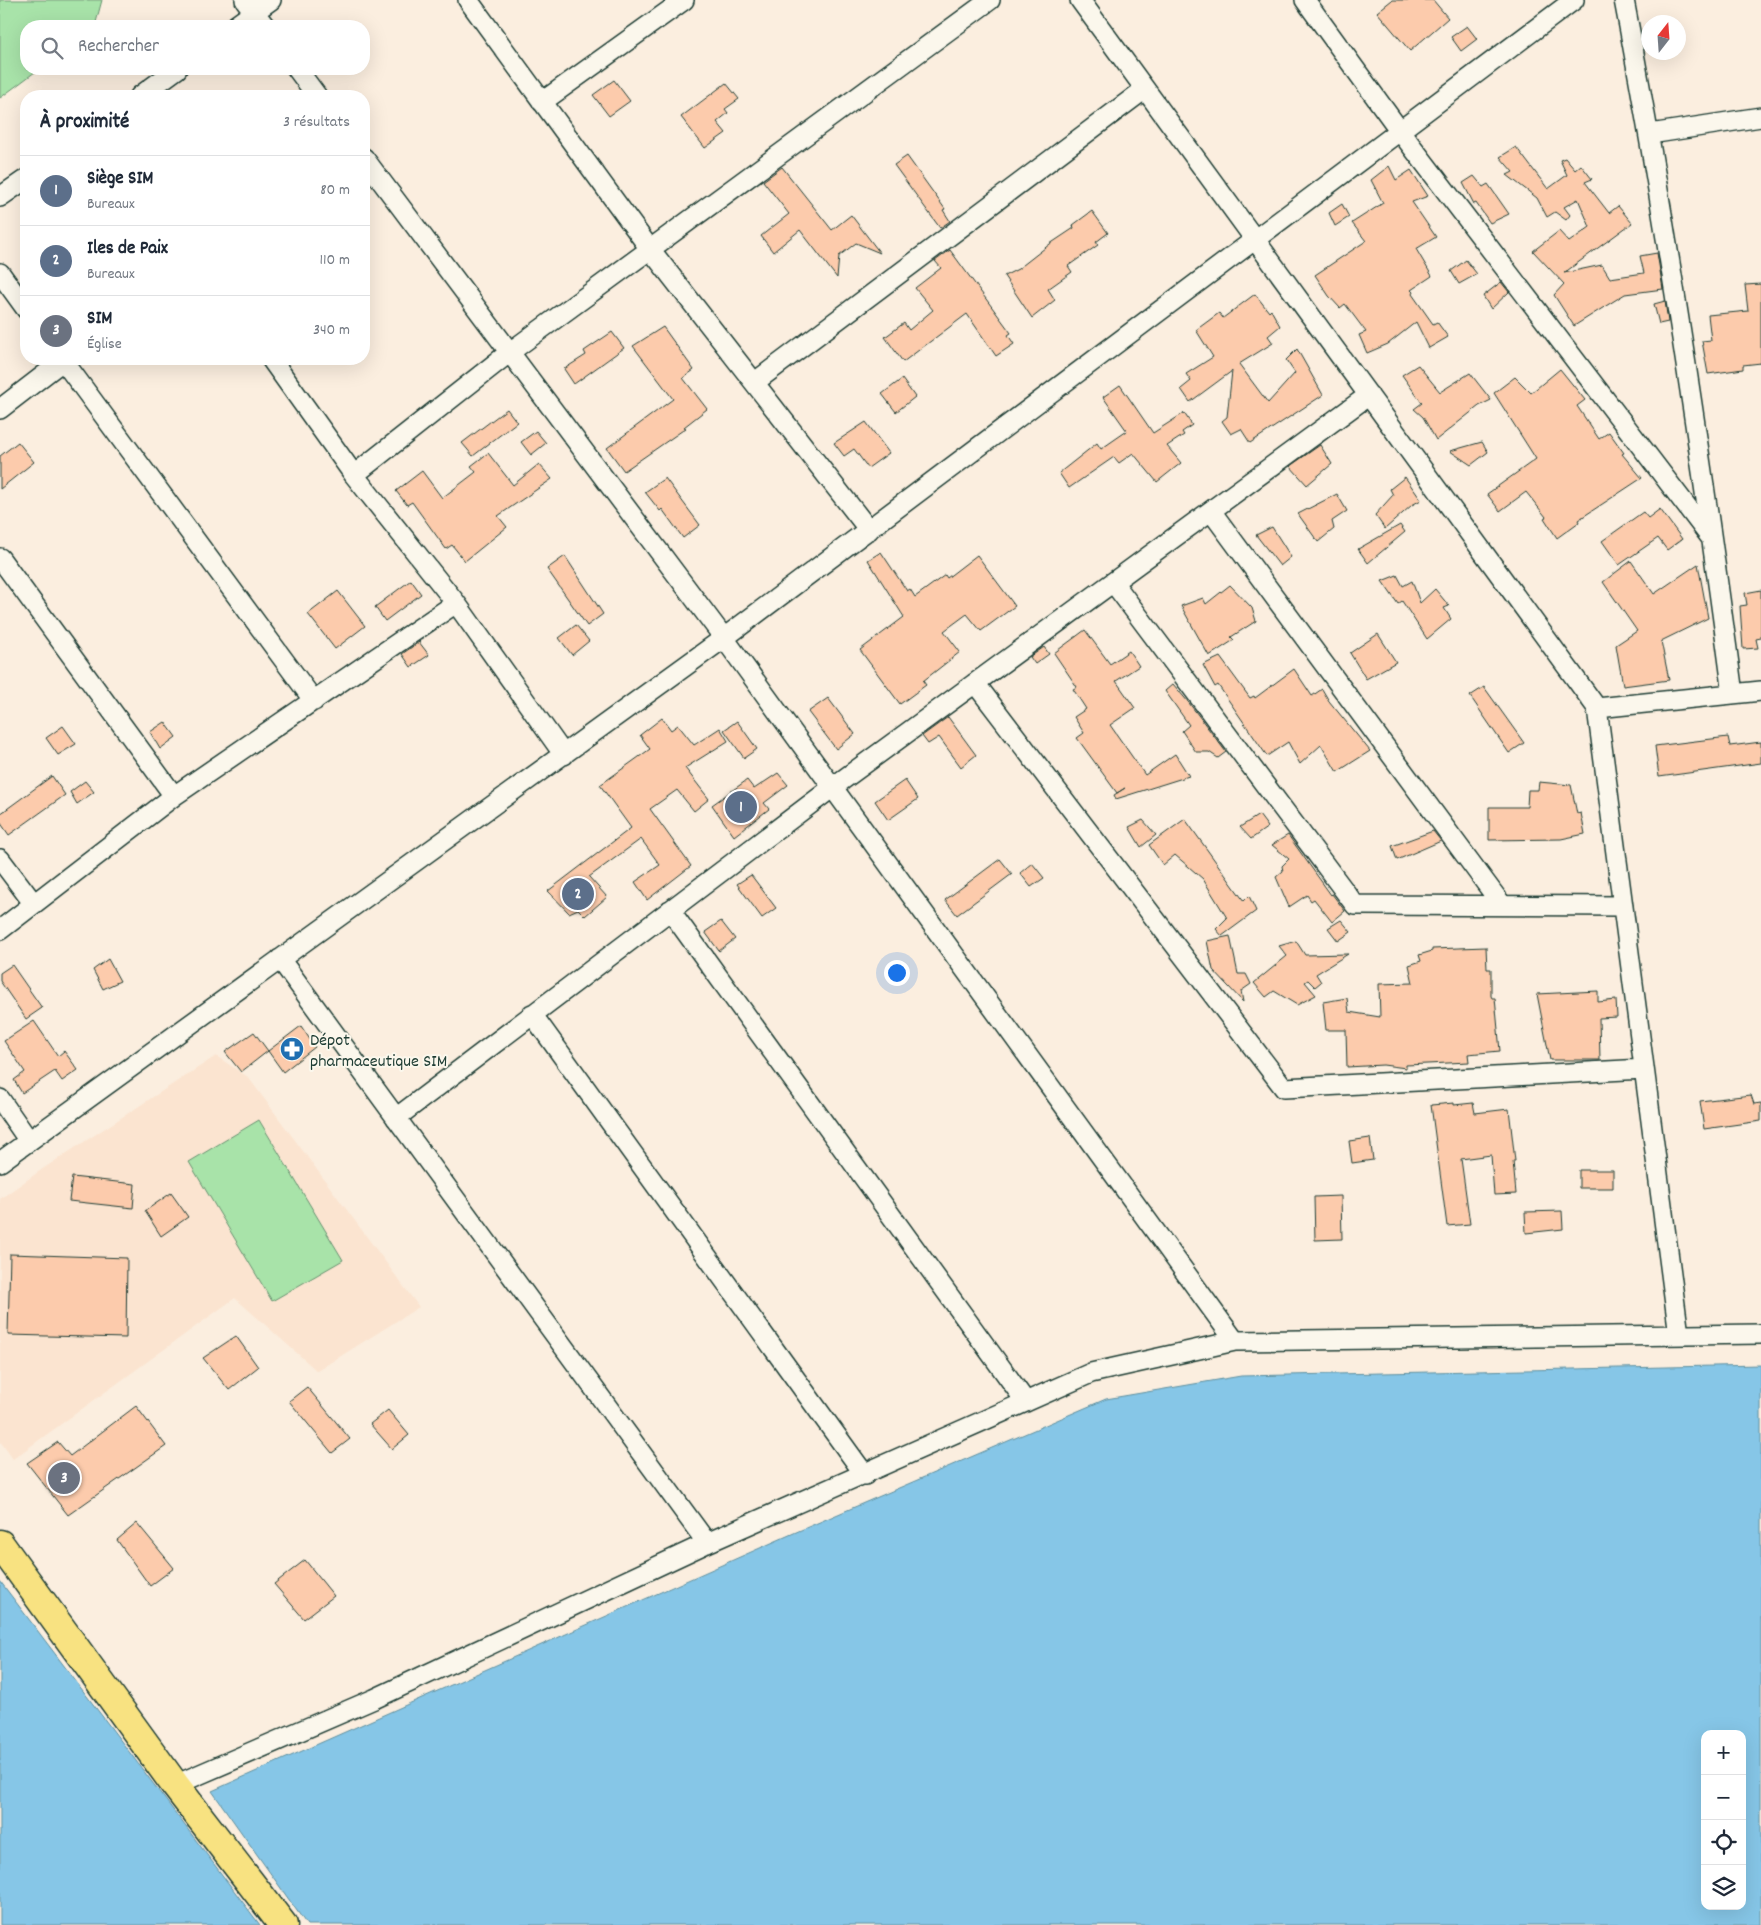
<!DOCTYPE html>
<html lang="fr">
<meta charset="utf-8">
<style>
:root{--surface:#fff;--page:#f6f6f7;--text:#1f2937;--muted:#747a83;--line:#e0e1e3;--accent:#111827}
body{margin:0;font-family:Dekko,sans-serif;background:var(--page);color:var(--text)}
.controls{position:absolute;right:15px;bottom:15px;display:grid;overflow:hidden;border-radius:10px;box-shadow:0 5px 20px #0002}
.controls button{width:45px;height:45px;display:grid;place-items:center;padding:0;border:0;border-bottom:1px solid var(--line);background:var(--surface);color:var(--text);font:25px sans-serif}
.compass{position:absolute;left:1641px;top:15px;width:45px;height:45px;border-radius:50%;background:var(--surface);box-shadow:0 5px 20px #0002;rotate:17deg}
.you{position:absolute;left:896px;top:972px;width:18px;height:18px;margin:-12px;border:4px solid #fff;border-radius:50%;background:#1a73e8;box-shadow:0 0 0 8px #1a73e833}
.badge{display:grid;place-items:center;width:32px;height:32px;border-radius:50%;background:var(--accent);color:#fff;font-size:16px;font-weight:700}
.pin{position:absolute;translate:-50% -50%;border:2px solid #fff;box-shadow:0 1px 5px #0006}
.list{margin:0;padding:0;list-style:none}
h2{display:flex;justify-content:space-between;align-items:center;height:65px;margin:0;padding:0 20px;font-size:21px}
h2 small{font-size:16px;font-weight:400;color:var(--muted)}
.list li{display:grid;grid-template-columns:32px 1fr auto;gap:15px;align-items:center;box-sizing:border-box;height:70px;padding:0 20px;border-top:1px solid var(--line)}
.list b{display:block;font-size:19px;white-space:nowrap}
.list p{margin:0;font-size:16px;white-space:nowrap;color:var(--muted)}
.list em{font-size:16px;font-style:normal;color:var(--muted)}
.icon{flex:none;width:28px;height:28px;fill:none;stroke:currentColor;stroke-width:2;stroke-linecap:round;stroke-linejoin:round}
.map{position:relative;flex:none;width:1761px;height:1925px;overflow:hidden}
.search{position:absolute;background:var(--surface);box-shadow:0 5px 20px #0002;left:20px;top:20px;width:350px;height:55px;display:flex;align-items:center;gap:12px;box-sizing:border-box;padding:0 18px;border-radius:20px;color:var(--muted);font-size:19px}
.panel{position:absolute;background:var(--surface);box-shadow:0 5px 20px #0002;left:20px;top:90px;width:350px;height:275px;border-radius:20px}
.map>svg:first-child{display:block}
.built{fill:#fbe4d0}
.green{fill:#a8e3a9;stroke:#64906e}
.water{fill:#86c6e7;stroke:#5d8f9f;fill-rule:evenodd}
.building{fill:#fccbac;stroke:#1f3d34}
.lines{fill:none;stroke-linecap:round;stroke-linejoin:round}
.minor-casing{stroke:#1f3d34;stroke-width:22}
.trunk-casing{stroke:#1f3d34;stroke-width:31}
.minor{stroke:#fbf7ec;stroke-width:19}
.trunk{stroke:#f8e281;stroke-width:28}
.labels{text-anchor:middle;stroke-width:4;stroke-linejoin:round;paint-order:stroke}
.poi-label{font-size:18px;fill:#1f3d34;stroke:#fbf7ec;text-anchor:start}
</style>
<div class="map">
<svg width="1761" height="1925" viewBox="0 0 1761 1925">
<rect width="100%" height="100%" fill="#fbeedf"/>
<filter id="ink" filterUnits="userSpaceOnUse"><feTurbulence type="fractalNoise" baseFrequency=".02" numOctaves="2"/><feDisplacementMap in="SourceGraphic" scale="10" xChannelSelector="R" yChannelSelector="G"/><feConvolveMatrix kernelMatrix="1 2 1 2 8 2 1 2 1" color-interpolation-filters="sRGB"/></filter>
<g filter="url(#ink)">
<path class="built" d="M216 1056 248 1077 419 1307 317 1371 235 1298 13 1459 0 1441V1199L44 1168Z"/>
<path class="green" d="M0 0H102L95 26H26V69H39L0 98Z
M259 1120 343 1260 272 1301 189 1162Z"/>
<path class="water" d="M1761 1365V1925H307L212 1791 794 1533 1106 1399 1241 1376ZM1705 1734H1742V1906H1705Z
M0 1581 260 1925H0Z"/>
<path class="building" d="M1392 0H1433L1448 18 1410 51 1377 12Z
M1467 26 1477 39 1461 51 1451 37Z
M614 80 630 101 609 116 593 95Z
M726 83 739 99 725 109 728 113 717 122 726 133 705 148 681 117Z
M1516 147 1548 189 1567 175 1560 160 1565 158 1575 170 1581 165 1592 179 1585 182 1609 213 1618 206 1632 223 1564 273 1602 265 1610 278 1644 273 1640 256 1657 253 1663 289 1625 294 1574 326 1554 295 1564 284 1533 251 1559 231 1569 242 1590 227 1578 199 1564 207 1570 215 1566 220 1555 212 1547 217 1537 198 1507 175 1513 172 1500 157Z
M907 156 945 209 943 210 950 221 940 228 894 165Z
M1389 166 1396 180 1411 170 1428 196 1412 202 1436 237 1416 249 1432 276 1411 290 1413 292 1412 294 1433 324 1437 322 1448 337 1429 348 1416 322 1388 344 1367 353 1359 335 1366 332 1345 304 1340 308 1329 296 1315 275 1366 241 1352 223 1383 203 1371 180Z
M782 167 832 230 851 215 880 253 856 243 839 256 837 278 800 230 773 252 761 236 789 214 763 181Z
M1474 176 1483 187 1488 184 1509 214 1490 223 1476 203 1474 204 1463 183Z
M1342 204 1349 217 1335 226 1329 213Z
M1092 211 1108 233 1096 242 1098 245 1068 266 1072 272 1048 289 1055 300 1032 318 1004 276 1018 269 1050 244 1074 228 1073 225Z
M950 250 1011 333 1008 335 1014 344 996 356 967 314 903 362 885 337 904 323 909 330 933 310 915 288 941 268 935 261Z
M1466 260 1477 274 1459 284 1451 271Z
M1501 282 1509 292 1491 309 1483 296Z
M1761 284V363L1743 365V369L1708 374 1702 341 1711 340 1708 315 1748 311 1745 285Z
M1255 294 1269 312 1271 310 1280 326 1268 336 1273 343 1239 364 1268 403 1295 373 1286 360 1297 349 1323 395 1250 443 1241 429 1231 434 1222 421 1227 417 1232 371 1190 402 1181 389 1191 381 1186 374 1213 357 1196 330 1219 313 1223 318Z
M1665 301 1668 322 1659 324 1654 304Z
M663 327 694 370 683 378 707 409 684 427 686 428 624 471 607 448 673 399 633 346Z
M612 332 624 348 574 384 564 369 586 355 584 351Z
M1418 365 1440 392 1470 373 1491 400 1479 406 1436 440 1423 417 1414 409 1422 403 1402 375Z
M1560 369 1585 400 1577 406 1599 439 1609 432 1624 453 1622 454 1642 478 1578 520 1579 522 1557 538 1544 518 1546 517 1526 492 1500 511 1487 494 1536 459 1494 393 1515 377 1531 393Z
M902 379 915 397 896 412 882 394Z
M1120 385 1153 433 1184 413 1192 425 1182 432 1184 435 1167 446 1181 463 1157 482 1133 453 1119 463 1114 457 1069 488 1059 473 1097 443 1101 449 1127 431 1103 397Z
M507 409 517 422 473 456 462 443Z
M866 422 889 453 868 468 854 449 844 456 834 443Z
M536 431 546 443 531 455 521 442Z
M18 442 34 462 0 489V456Z
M1482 442 1488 452 1471 465 1450 451Z
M1320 445 1332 464 1307 485 1290 466Z
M488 453 513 485 539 464 552 479 498 516 507 527 465 561 452 545 446 549 412 502 407 505 396 491 422 471 442 498 476 472 471 466Z
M1405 477 1421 500 1412 505 1385 529 1375 515 1393 495 1390 489Z
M665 478 700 525 683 538 662 509 660 511 645 492Z
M1337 494 1347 511 1332 521 1334 529 1318 542 1298 514Z
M1660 509 1682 539 1667 550 1658 538 1619 565 1602 541 1643 512 1648 518Z
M1400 525 1405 532 1368 563 1358 549Z
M1272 527 1291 557 1280 566 1256 535Z
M881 552 907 591 910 589 915 597 945 575 947 578 977 555 1015 606 981 631 967 614 944 631 960 652 923 681 926 685 900 704 860 650 904 617 868 560Z
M565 556 603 614 587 626 547 569Z
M1631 561 1654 594 1698 564 1708 618 1661 641 1669 680 1623 686 1616 645 1637 631 1603 582Z
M1397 575 1403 586 1412 581 1420 603 1435 589 1449 606 1444 608 1451 619 1427 639 1402 601 1398 604 1382 581Z
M411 580 421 594 385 621 375 607Z
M1230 585 1252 608 1256 621 1231 637 1234 640 1209 656 1181 606 1203 598 1206 604Z
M1761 590V638L1756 639 1758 648 1743 649 1740 606 1747 605 1745 593Z
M338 591 365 626 335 649 308 614Z
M576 625 589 641 572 655 559 638Z
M1085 630 1110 664 1129 651 1139 666 1116 681 1135 708 1110 725 1145 775 1175 754 1189 776 1116 799 1114 795 1125 788 1117 793 1077 738 1084 733 1074 717 1086 709 1073 689 1077 687 1054 653Z
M1378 634 1396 662 1366 679 1350 653Z
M419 642 429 655 411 667 402 654Z
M1044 647 1049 654 1035 664 1030 657Z
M1220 657 1250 698 1254 696 1255 698 1294 669 1312 696 1322 689 1329 701 1370 751 1337 772 1321 745 1300 764 1288 742 1267 756 1218 685 1215 687 1203 665Z
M1173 684 1189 703 1226 752 1218 758 1209 752H1196L1182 731 1189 725 1165 691Z
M1484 687 1524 743 1509 753 1470 696Z
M828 698 855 734 836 749 808 712Z
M948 717 976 755 961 767 939 737 928 744 922 736Z
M662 718 671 730 678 725 694 745 720 728 728 741 685 768 709 799 694 811 677 790 650 809 691 866 647 900 635 882 660 865 641 839 589 877 607 897 585 916 578 909 569 913 548 891 631 828 600 785 650 749 640 735Z
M737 721 757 749 744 758 724 730Z
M165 722 176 737 160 749 150 732Z
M63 726 76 744 58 755 46 738Z
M1728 737 1730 746 1761 742V763L1659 777 1655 746Z
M778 773 788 785 764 803 769 809 734 836 712 805 747 780 754 789Z
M52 776 65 795 9 835 0 822V814Z
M905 780 918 799 888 820 875 801Z
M85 781 94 792 77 804 70 792Z
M1539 782 1571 785 1577 814 1581 813 1585 834 1561 839 1489 840V807H1527L1528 790H1538Z
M1259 815 1268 827 1251 839 1240 827Z
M1185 819 1244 901 1249 896 1256 911 1222 936 1216 929 1227 918 1203 879 1175 855 1163 865 1149 845Z
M1143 820 1156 835 1141 847 1129 827Z
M1433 831 1441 841 1397 860 1392 846Z
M1288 835 1331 895 1332 894 1345 911 1332 922 1314 899 1311 901 1307 895 1289 907 1276 877 1283 871 1282 866 1289 859 1272 845Z
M1000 859 1012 874 957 915 945 900Z
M1032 863 1044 878 1031 887 1020 873Z
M751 875 776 908 762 918 737 884Z
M1341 920 1351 932 1338 941 1328 928Z
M721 921 735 939 719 951 705 932Z
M1230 936 1238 974H1246L1251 984 1241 991 1243 1002 1213 970 1207 941Z
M1296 941 1305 955 1348 954 1316 974 1321 982 1315 987 1308 980 1305 982 1316 995 1297 1005 1274 991 1266 997 1254 983 1287 956 1279 946Z
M1486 947 1487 969H1491V996L1492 998H1495L1500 1051 1468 1054 1469 1062 1406 1065V1068L1383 1065 1347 1067 1346 1030H1326L1323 1002 1347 998 1349 1012 1380 1017 1379 984 1413 983 1409 965 1421 961 1419 955 1432 951V949Z
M108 959 120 981 103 989 93 970Z
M12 965 42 1008 26 1019 0 981V973Z
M1598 991V1002L1616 1000 1617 1017 1599 1018 1600 1060H1550L1537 994Z
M34 1021 58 1056 64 1051 78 1070 62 1081 55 1071 22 1093 14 1080 25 1072 4 1041Z
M301 1026 315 1047 283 1072 268 1051Z
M254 1032 268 1051 241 1072 225 1052Z
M1751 1095 1754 1104 1761 1103V1121L1704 1129 1700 1101Z
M1454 1103V1105L1473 1103 1475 1113 1509 1109 1515 1161H1513L1516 1194 1494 1195 1491 1155 1461 1159 1470 1224 1447 1226 1431 1105Z
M1370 1138 1373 1160 1352 1163 1349 1141Z
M1579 1170H1613V1188H1579Z
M72 1177 135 1184 133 1208 69 1201Z
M171 1193 188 1217 161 1236 145 1211Z
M1341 1196 1342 1239 1315 1240 1314 1197Z
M1562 1211 1563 1229 1526 1233 1525 1212Z
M10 1254 127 1258 126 1338 8 1335Z
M236 1336 258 1367 229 1390 203 1358Z
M307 1387 350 1439 332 1453 289 1401Z
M136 1406 166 1446 68 1515 27 1463 58 1442 70 1456Z
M388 1410 409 1435 392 1449 370 1424Z
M137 1523 174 1568 150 1586 117 1540Z
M305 1560 334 1596 304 1619 274 1584Z"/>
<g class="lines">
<g class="minor-casing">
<path id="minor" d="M245 0 265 26
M468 0 650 249 869 530
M1080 0 1597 708 1679 1335
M1305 0 1400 131 1711 538
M1624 0C1668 230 1702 462 1733 694
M235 26 271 0
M297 69 317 96
M140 96 177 69
M542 102 684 0
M1650 134 1761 117
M364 158 724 638 1235 1341
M0 197 26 179
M0 273 26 309
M62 359 314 701
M271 359 354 475 456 603 564 755
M755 382 1145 89
M0 409 65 359
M354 475 510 352 990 0
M1211 511 1502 905
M0 558 174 796
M1113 582 1355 905 1623 906
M975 683 1284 1088 1644 1069
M1597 708 1761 691
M0 859 34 904
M670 910 1026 1402
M0 930 174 796 456 603
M280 959 707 1543
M532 1014 865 1475
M0 1099 29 1141
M396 1118 833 787 1369 395
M0 1162 724 638 1574 0
M175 1785 374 1699 707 1543 1091 1373 1235 1341 1761 1334"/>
</g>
<g class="trunk-casing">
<path id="trunk" d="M0 1544 175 1785 283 1925"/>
</g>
<use href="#minor" class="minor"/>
<use href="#trunk" class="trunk"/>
</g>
</g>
<defs>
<g id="pharmacy-disc" transform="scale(1.25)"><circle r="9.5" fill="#1f6fb2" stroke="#fbf7ec"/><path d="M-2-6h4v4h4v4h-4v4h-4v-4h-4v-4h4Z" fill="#fff"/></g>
</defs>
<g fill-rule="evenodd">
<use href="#pharmacy-disc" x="292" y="1049"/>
</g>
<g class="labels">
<g class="poi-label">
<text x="310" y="1045">Dépot<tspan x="310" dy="21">pharmaceutique SIM</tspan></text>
</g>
</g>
</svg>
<div class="controls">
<button>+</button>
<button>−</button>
<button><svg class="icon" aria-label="locate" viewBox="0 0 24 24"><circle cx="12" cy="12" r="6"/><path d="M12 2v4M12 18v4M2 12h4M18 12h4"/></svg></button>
<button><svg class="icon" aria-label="layers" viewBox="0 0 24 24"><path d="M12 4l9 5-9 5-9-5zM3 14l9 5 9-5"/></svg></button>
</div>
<svg class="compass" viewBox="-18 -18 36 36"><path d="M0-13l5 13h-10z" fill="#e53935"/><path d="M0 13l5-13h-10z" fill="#747a83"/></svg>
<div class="you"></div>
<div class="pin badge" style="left:741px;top:807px;background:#5c6f8a">1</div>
<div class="pin badge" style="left:578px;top:894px;background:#5c6f8a">2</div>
<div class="pin badge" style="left:64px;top:1478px;background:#6b7280">3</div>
<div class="search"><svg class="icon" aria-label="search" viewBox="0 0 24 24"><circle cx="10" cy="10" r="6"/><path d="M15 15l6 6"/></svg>Rechercher</div>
<section class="panel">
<h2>À proximité<small>3 résultats</small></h2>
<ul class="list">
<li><span class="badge" style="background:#5c6f8a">1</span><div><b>Siège SIM</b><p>Bureaux</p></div><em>80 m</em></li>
<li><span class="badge" style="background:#5c6f8a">2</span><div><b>Iles de Paix</b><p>Bureaux</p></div><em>110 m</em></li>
<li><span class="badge" style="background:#6b7280">3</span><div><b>SIM</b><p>Église</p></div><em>340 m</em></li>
</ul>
</section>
</div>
